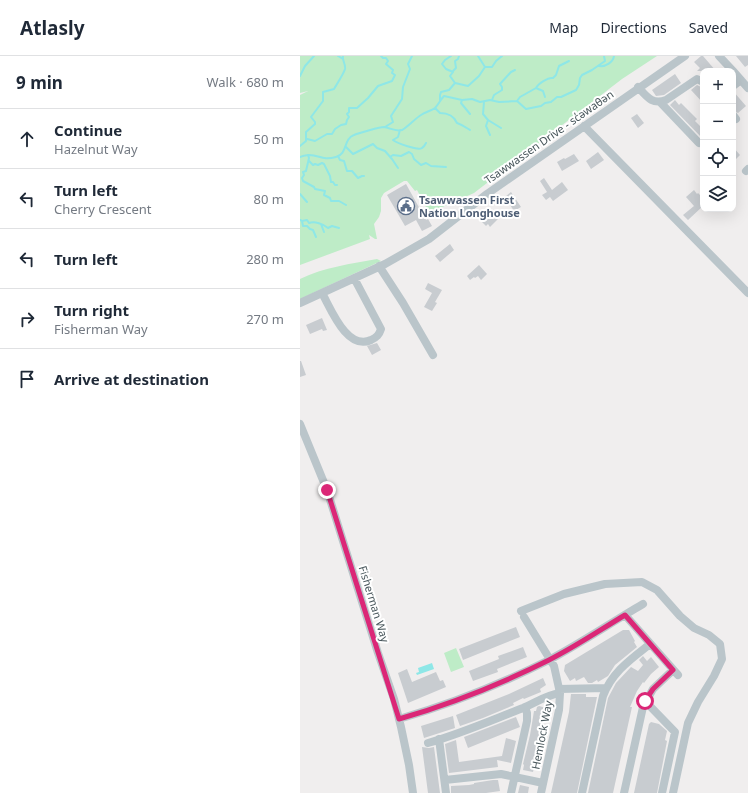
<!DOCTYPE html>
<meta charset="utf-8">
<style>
:root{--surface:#fff;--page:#f2f2f3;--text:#1f2937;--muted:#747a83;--line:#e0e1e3}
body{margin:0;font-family:"Noto Sans",sans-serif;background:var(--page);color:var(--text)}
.controls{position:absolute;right:12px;top:12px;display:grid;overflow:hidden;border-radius:8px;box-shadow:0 4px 16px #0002}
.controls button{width:36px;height:36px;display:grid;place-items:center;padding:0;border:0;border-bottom:1px solid var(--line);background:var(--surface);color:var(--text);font:20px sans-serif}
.stop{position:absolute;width:12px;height:12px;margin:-9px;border:3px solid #db2777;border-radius:50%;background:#fff}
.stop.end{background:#db2777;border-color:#fff;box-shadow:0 1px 4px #0008}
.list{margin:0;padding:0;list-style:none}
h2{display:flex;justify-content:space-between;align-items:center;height:52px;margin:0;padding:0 16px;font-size:17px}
h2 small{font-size:13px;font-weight:400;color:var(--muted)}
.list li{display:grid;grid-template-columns:26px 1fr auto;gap:12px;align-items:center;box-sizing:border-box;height:60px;padding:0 16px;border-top:1px solid var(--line)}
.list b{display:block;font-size:15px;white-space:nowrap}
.list p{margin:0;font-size:13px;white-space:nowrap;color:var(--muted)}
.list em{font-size:13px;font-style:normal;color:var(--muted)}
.icon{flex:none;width:22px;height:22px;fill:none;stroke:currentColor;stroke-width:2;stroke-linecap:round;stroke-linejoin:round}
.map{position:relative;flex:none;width:448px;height:737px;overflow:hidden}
header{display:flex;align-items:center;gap:24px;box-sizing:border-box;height:56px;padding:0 20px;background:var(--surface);border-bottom:1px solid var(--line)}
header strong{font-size:19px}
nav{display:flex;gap:22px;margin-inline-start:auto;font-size:14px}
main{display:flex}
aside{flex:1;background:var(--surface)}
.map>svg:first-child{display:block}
.green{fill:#beecc7}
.water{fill:#8ee7e7}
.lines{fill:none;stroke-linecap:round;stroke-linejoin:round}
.stream{stroke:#8ee7e7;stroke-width:2}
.building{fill:#c8ccd0}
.minor{stroke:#bac5ca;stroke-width:8}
.route{stroke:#db2777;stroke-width:5}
.labels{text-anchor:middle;stroke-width:4;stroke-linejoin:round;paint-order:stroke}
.street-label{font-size:11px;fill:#47555a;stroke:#fff}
.service-label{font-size:11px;font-weight:bold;fill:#4e5e75;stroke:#fff;text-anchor:start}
</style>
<header>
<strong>Atlasly</strong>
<nav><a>Map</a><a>Directions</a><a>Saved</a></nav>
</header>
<main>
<aside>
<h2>9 min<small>Walk · 680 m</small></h2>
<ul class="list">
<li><svg class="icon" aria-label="ahead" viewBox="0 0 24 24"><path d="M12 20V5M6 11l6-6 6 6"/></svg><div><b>Continue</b><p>Hazelnut Way</p></div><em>50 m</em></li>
<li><svg class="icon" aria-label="left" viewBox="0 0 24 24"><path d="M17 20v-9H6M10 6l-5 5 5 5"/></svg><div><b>Turn left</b><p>Cherry Crescent</p></div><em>80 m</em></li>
<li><svg class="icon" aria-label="left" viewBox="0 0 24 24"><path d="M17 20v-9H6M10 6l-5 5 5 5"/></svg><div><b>Turn left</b></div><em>280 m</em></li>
<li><svg class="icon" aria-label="right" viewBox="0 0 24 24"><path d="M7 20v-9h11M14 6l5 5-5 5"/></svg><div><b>Turn right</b><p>Fisherman Way</p></div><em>270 m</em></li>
<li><svg class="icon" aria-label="arrive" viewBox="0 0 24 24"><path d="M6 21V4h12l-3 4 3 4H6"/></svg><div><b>Arrive at destination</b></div></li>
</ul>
</aside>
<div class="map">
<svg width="448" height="737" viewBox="0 0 448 737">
<rect width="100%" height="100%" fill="#f0eeee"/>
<path class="green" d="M0 0H357L322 23 174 137 129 157 117 134 115 135 107 125H104L84 137 81 142V155L79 161 74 168 77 183H75L69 179 70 183 0 209V39L8 35 0 37Z
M77 203 81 205 0 243V223C24 211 51 208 77 203Z
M156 592 164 611 151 616 144 597Z"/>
<path class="water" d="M132 607 134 613 117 619 116 617 119 616 118 612Z"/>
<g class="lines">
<path class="stream" d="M38 0 43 3
M151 0 145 4 142 8 146 13 153 16 150 20 155 27
M178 0 185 11
M299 10C306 11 313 6 314 0
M185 11H192L196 5 202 0
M153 15 156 12 155 5 158 3 159 0
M0 20 5 10 14 0
M236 32 243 35 245 41
M140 44V39L141 36 149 34 155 27 168 30 179 20 185 11
M162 44 161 47 170 58
M192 44 194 39 202 34V31L200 28 211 16 215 14
M217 45 220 41 236 32C238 28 248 21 253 22L256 19 259 10 269 5
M184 46 183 58 188 64 201 72
M135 52 140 57C147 57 154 60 157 67 163 69 167 72 170 74
M188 64 186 70 190 79
M85 71 93 66 91 60 102 43 103 31 110 13 108 8 112 0
M100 74 98 81 93 84C97 87 118 95 122 92 124 91 125 89 126 87
M7 83 15 85 27 78H32L35 73 41 69 46 68 47 64 49 61 47 58 49 56V52H57L68 42 78 30 92 25 95 19 92 17 93 14 86 8 88 5 86 2H83L81 0
M0 90 6 85V76L15 68V66L11 61 23 45V36L34 33C37 28 44 17 45 13 46 8 42 5 43 0
M46 91 53 98 73 88 77 92 85 95 92 103 98 112
M8 99 9 102 6 115 3 116 4 119 2 122 3 125 14 131 15 133 25 135 24 139 30 142 31 145H39L46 149
M38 100 40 104 44 105 47 115H52L58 122 62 120H64
M0 101C3 100 6 99 9 99 20 99 22 105 36 101 48 98 43 83 54 79 59 77 80 71 84 71 90 72 96 76 102 74 106 72 116 62 121 59 125 56 131 55 135 52 138 49 141 43 144 40L162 44 172 43 180 46 190 44 199 46 217 45 226 53 241 50 245 47 251 46 257 41H261L276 34 279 29 280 22 282 19 292 14 305 5 304 0
M90 101 93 99 101 100 109 96 112 98 114 103 121 109 126 107 131 110 146 111
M9 105 13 109 15 108 18 109 22 107 24 108 30 120 31 126H33L35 129H37
M0 138 7 146
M0 164 2 165 7 164 9 167C15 165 23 168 28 172L32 170 39 172
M2 165 3 170H7L10 173 13 174 16 181
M21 168 24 176"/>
</g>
<path class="building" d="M401 0H403L416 15H397L400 12 394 6Z
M436 0H448V9L445 11Z
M375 18 381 27 364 39 356 40 352 34Z
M397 29 403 32V47L391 34Z
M433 35 446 50 438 57 433 54Z
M375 44 379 49 381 47 397 63 395 65 403 73V83L370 49Z
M337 58 344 67 338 72 331 62Z
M433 91 440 99 433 106Z
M298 96 304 104 291 113 286 105Z
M274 98 279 105 262 115 257 106 264 102 265 103Z
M244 122 252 134 262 126 268 134 253 145 250 141 246 144 242 139 247 136 240 125Z
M106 128 126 164 128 163 132 170 122 175 116 164 105 170 87 139Z
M394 134 397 138 398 137 403 142V150L388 164 383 159 394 150 386 141Z
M211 136 221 151 214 155 205 141Z
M192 157 198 163 190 171 188 168 186 170 182 166Z
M150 188 154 194 140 206 135 200Z
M179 209 187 218 181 224 178 220 175 222 174 221 170 224 167 220Z
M128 227 142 234 135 246 137 247 132 255 124 251 132 237 125 233Z
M22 262 27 274 23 275 22 273 10 278 6 269Z
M77 287 81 294 72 299 67 290Z
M0 305H1L6 319 0 321Z
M216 571 220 581 163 604 159 593Z
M323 574H329L335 585 334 586 337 591 315 609 308 620 298 626 297 624 292 627H288L284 621 276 625 275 622 270 625 264 615 265 609Z
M223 591 227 601 197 613 198 616 173 625 169 615 199 603 198 600Z
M343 600 347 605 351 601 359 611 351 618 344 627 343 626 337 635 330 651H332L330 660 313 737H288L308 642 316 627 331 611 338 615 343 609 339 604Z
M107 613 112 626 136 616 140 625 143 624 146 631 108 647 98 617Z
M243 622 246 629 240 633 241 636 224 643 223 642 213 647 214 649 183 662 160 670 156 659 209 638Z
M271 638H286V641H297L277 737H251L269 656Z
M239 650 246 652 233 716 223 714 224 709 223 708 230 679 234 655H236L237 651Z
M153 660 155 672 124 682 121 670Z
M216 661 220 671 168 692 164 681Z
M351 666 359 668 367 675 365 684 367 685 357 737H334L349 668Z
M206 682 216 685 211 707 197 704 198 711 149 717 145 688 156 684 159 706 202 700Z
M122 691 129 692 134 691 140 737H128Z
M193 724H198L200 735 186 737H151V730L169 729 174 728V727Z
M220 729 229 731 228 737H218Z"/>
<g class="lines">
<path class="minor" d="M419 0 433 15
M433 15 448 32
M433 30 441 24
M338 31C347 41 352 49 366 44L397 23 403 26
M360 46 399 87
M433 59 436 63
M284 70 448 237
M446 115 448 113
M79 210 103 247 133 299
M22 237C31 253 47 295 71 284 77 281 79 279 81 273L54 222
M0 247 85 208 129 183 187 138 385 0
M0 368 27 434 78 597 94 643 101 671 109 709 113 737
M221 555 264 538 305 528 342 526 357 534 380 560 394 572 409 579 420 588 422 603 414 620 398 646 388 667 373 737
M325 559 378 619
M224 561 254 610 260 637 259 654 241 737
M259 633 306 632
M345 645 375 676 362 737
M99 663C151 648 201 628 249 604 281 587 312 566 343 548
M139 683 146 737
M128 687C160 678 192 664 223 652 235 647 246 639 260 637
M145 724 201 718 243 727
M211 737 227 665V657L225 651
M282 737 303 640C312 616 331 603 350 588
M324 737 343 651 353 633 373 614"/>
</g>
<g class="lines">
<path class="route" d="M27 434 99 663C151 648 201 628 249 604 275 591 300 574 325 559L373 614 353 633 345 645"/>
</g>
<defs>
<g id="civic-ring" transform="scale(0.9)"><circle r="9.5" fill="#fff" stroke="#5c6f8a" stroke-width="1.5"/><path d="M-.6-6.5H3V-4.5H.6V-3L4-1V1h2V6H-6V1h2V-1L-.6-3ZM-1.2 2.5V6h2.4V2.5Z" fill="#5c6f8a"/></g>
</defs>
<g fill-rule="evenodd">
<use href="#civic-ring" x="106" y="150"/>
</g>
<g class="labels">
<g class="street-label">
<text transform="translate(249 81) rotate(-35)" y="4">Tsawwassen Drive - sc̓əwaθən</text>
<text transform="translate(74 548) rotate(73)" y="4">Fisherman Way</text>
<text transform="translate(242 679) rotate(-79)" y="4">Hemlock Way</text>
</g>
<g class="service-label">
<text x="119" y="148">Tsawwassen First<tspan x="119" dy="13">Nation Longhouse</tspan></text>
</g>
</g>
</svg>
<div class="controls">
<button>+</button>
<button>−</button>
<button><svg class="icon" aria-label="locate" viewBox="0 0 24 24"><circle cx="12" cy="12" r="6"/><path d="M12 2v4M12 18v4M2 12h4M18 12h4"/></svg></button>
<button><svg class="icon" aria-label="layers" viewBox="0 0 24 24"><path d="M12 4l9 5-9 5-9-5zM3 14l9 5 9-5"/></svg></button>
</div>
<div class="stop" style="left:345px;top:645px"></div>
<div class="stop end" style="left:27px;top:434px"></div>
</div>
</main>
